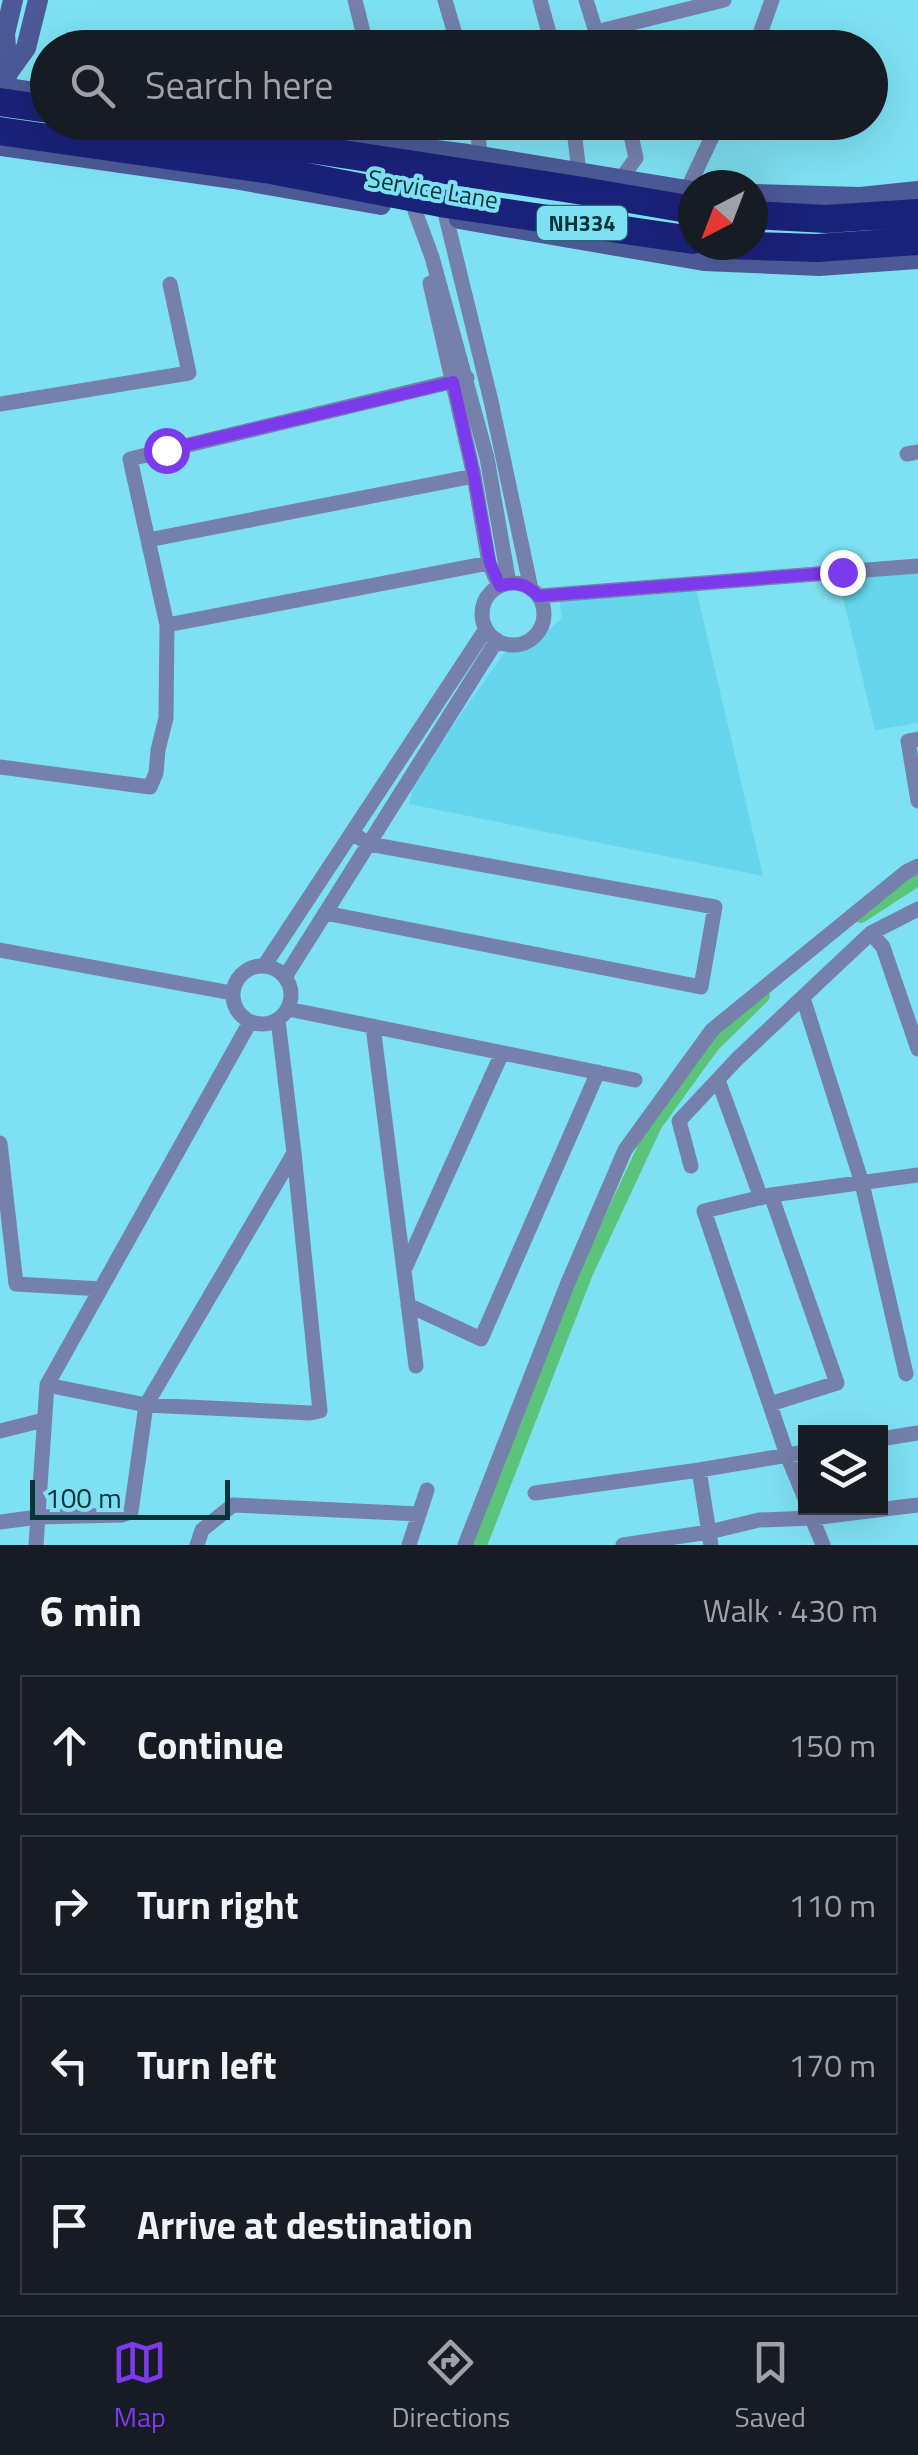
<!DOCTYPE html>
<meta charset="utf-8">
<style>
:root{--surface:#171b24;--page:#242831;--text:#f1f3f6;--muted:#9ea1a6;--line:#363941;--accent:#7c3aed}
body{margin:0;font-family:"Titillium Web",sans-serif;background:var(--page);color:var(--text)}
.controls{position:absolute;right:30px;bottom:30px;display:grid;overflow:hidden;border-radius:0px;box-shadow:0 10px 40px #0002}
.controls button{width:90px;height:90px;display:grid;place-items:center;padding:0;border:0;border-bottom:2px solid var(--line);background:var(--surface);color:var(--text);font:50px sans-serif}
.compass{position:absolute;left:678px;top:170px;width:90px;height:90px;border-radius:50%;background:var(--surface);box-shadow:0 10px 40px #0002;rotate:222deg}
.scale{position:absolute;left:30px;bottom:25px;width:200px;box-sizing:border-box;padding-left:10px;border:5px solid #06343b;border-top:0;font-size:28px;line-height:35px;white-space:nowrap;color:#06343b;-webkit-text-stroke:8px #7ee1f3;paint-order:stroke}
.stop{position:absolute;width:30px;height:30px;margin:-22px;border:8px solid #7c3aed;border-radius:50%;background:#fff}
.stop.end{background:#7c3aed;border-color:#fff;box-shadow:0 2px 10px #0008}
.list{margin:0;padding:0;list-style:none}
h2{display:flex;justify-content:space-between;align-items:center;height:130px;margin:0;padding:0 40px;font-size:42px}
h2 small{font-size:32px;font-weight:400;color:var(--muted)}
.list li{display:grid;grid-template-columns:65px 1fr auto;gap:30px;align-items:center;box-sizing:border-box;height:140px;margin:0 20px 20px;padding:0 20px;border:2px solid var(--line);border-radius:0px}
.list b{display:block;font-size:38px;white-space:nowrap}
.list em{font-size:32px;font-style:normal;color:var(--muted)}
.icon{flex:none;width:55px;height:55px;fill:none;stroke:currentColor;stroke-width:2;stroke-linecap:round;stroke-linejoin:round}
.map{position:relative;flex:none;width:918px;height:1545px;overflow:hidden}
.search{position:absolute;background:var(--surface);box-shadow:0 10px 40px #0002;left:30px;right:30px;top:30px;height:110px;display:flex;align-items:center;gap:25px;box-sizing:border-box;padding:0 35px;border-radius:55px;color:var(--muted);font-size:38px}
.sheet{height:770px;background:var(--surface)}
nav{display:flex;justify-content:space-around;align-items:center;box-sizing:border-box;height:140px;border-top:2px solid var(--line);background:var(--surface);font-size:28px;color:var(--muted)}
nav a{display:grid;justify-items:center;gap:5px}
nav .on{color:var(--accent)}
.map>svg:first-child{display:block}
.built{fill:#65d6eb}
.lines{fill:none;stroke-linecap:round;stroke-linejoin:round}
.canal{stroke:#5ac57a;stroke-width:14}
.street{stroke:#7581ab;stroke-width:15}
.secondary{stroke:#4b5a97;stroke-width:20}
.highway{stroke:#1a2178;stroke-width:28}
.route{stroke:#7c3aed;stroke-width:12}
.labels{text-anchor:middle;stroke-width:8;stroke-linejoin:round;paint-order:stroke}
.shield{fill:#7ee1f3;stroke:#2a6872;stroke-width:2.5}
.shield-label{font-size:22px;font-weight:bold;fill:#06343b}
.street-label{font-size:25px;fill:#06343b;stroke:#7ee1f3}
</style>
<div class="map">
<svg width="918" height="1545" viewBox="0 0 918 1545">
<rect width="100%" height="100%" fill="#7ee1f3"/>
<path class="built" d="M918 566V723L875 730 837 573Z
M694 580 763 876 409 804 415 779 510 645 519 644 544 635 562 618 558 593Z"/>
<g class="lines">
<path class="canal" d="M861 916 918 879
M480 1545 586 1273 655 1125 713 1045 763 996"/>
<path class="street" d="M355 0 367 48
M445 0 459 48
M540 0 553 48
M586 0 596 32 724 0
M755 48 772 0
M387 122 392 144
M477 122 480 156
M573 122 579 172
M621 179 636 158 628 122
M687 190 719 122
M416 198 415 211 432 257 487 458 509 583
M446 204V217L491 401 531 589
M430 283 474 476 489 563 499 586
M0 404 189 373 170 284
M907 454 918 452
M148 540 474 476
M482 614a31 31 0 1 1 62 0a31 31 0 1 1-62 0Z
M539 596 918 566
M167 625 489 563
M918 739 908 741 918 801
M0 767 150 787 156 773 158 750 166 718 167 625 130 459 467 378
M325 913 701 987 715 907 369 844 352 833
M871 933 883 947 918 1049
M0 950 232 993
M233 995a29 29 0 1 1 58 0a29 29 0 1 1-58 0Z
M264 966 486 629
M285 977 497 640
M803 998 862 1183 906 1374
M288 1009 635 1080
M373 1026 416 1366
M718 1080 761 1198
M0 1143 16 1284 101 1289
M691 1166 679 1121 737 1059 871 933 918 909
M771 1195 918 1175
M406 1266 502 1053
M408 1305 481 1339 598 1072
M47 1385 146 1405 310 1413 320 1411 294 1153 278 1020
M770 1404 837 1383 771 1195 704 1211 787 1455 806 1501
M0 1431 44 1420
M880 1439 918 1433
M699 1470 711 1545
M535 1493 699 1470 806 1452
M809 1511 823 1545
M0 1522 38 1517 122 1515 131 1512 146 1405 294 1153
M36 1545 47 1385 250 1022
M197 1545 202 1530 233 1505 419 1514
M409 1545 427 1490
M465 1545 567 1285 625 1150 712 1030 906 872 918 866
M623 1545 709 1532 759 1520 812 1518 918 1505"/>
<path class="secondary" d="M8 73 5 34 13 0
M0 87 48 94
M0 101 8 73 26 48 38 0
M252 127 468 154 693 191
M0 146 234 179 381 205
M753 194 860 197 918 191
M459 219 704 261 819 266 918 259"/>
<path class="highway" d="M0 102 48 109
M134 122 577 190 693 210
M0 131 271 170 446 204 693 240
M753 215 826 219 918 213
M723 245 817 248 918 241"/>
</g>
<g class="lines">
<path class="route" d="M166 450 453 382 474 476 490 563 500 586C516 581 527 584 538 596L842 572"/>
</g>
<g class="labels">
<rect class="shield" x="537" y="206" width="90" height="34" rx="8"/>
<g class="shield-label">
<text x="582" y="231">NH334</text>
</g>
<g class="street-label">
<text transform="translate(433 189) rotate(10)" y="9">Service Lane</text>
</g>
</g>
</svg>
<div class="controls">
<button><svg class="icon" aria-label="layers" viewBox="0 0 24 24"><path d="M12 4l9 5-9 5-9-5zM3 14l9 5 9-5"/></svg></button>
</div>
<svg class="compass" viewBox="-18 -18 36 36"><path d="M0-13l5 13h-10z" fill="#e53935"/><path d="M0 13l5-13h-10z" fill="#9ea1a6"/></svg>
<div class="scale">100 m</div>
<div class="stop" style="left:166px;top:450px"></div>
<div class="stop end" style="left:842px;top:572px"></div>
<div class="search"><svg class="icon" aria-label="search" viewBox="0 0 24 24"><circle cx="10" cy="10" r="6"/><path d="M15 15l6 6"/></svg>Search here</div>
</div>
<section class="sheet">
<h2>6 min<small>Walk · 430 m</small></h2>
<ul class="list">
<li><svg class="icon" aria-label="ahead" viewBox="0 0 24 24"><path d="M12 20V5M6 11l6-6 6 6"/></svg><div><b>Continue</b></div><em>150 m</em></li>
<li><svg class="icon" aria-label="right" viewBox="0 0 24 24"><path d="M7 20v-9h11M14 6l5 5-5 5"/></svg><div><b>Turn right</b></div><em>110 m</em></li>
<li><svg class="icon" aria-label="left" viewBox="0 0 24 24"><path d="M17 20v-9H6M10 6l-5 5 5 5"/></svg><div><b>Turn left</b></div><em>170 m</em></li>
<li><svg class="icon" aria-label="arrive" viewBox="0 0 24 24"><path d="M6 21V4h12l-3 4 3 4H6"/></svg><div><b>Arrive at destination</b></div></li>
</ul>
</section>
<nav>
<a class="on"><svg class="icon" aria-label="map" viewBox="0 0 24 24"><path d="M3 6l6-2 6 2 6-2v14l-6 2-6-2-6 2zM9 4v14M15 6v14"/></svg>Map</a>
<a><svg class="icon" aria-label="directions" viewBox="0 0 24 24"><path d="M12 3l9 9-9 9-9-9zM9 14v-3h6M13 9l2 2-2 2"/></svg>Directions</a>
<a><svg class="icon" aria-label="saved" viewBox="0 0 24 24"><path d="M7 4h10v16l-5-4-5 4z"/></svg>Saved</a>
</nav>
